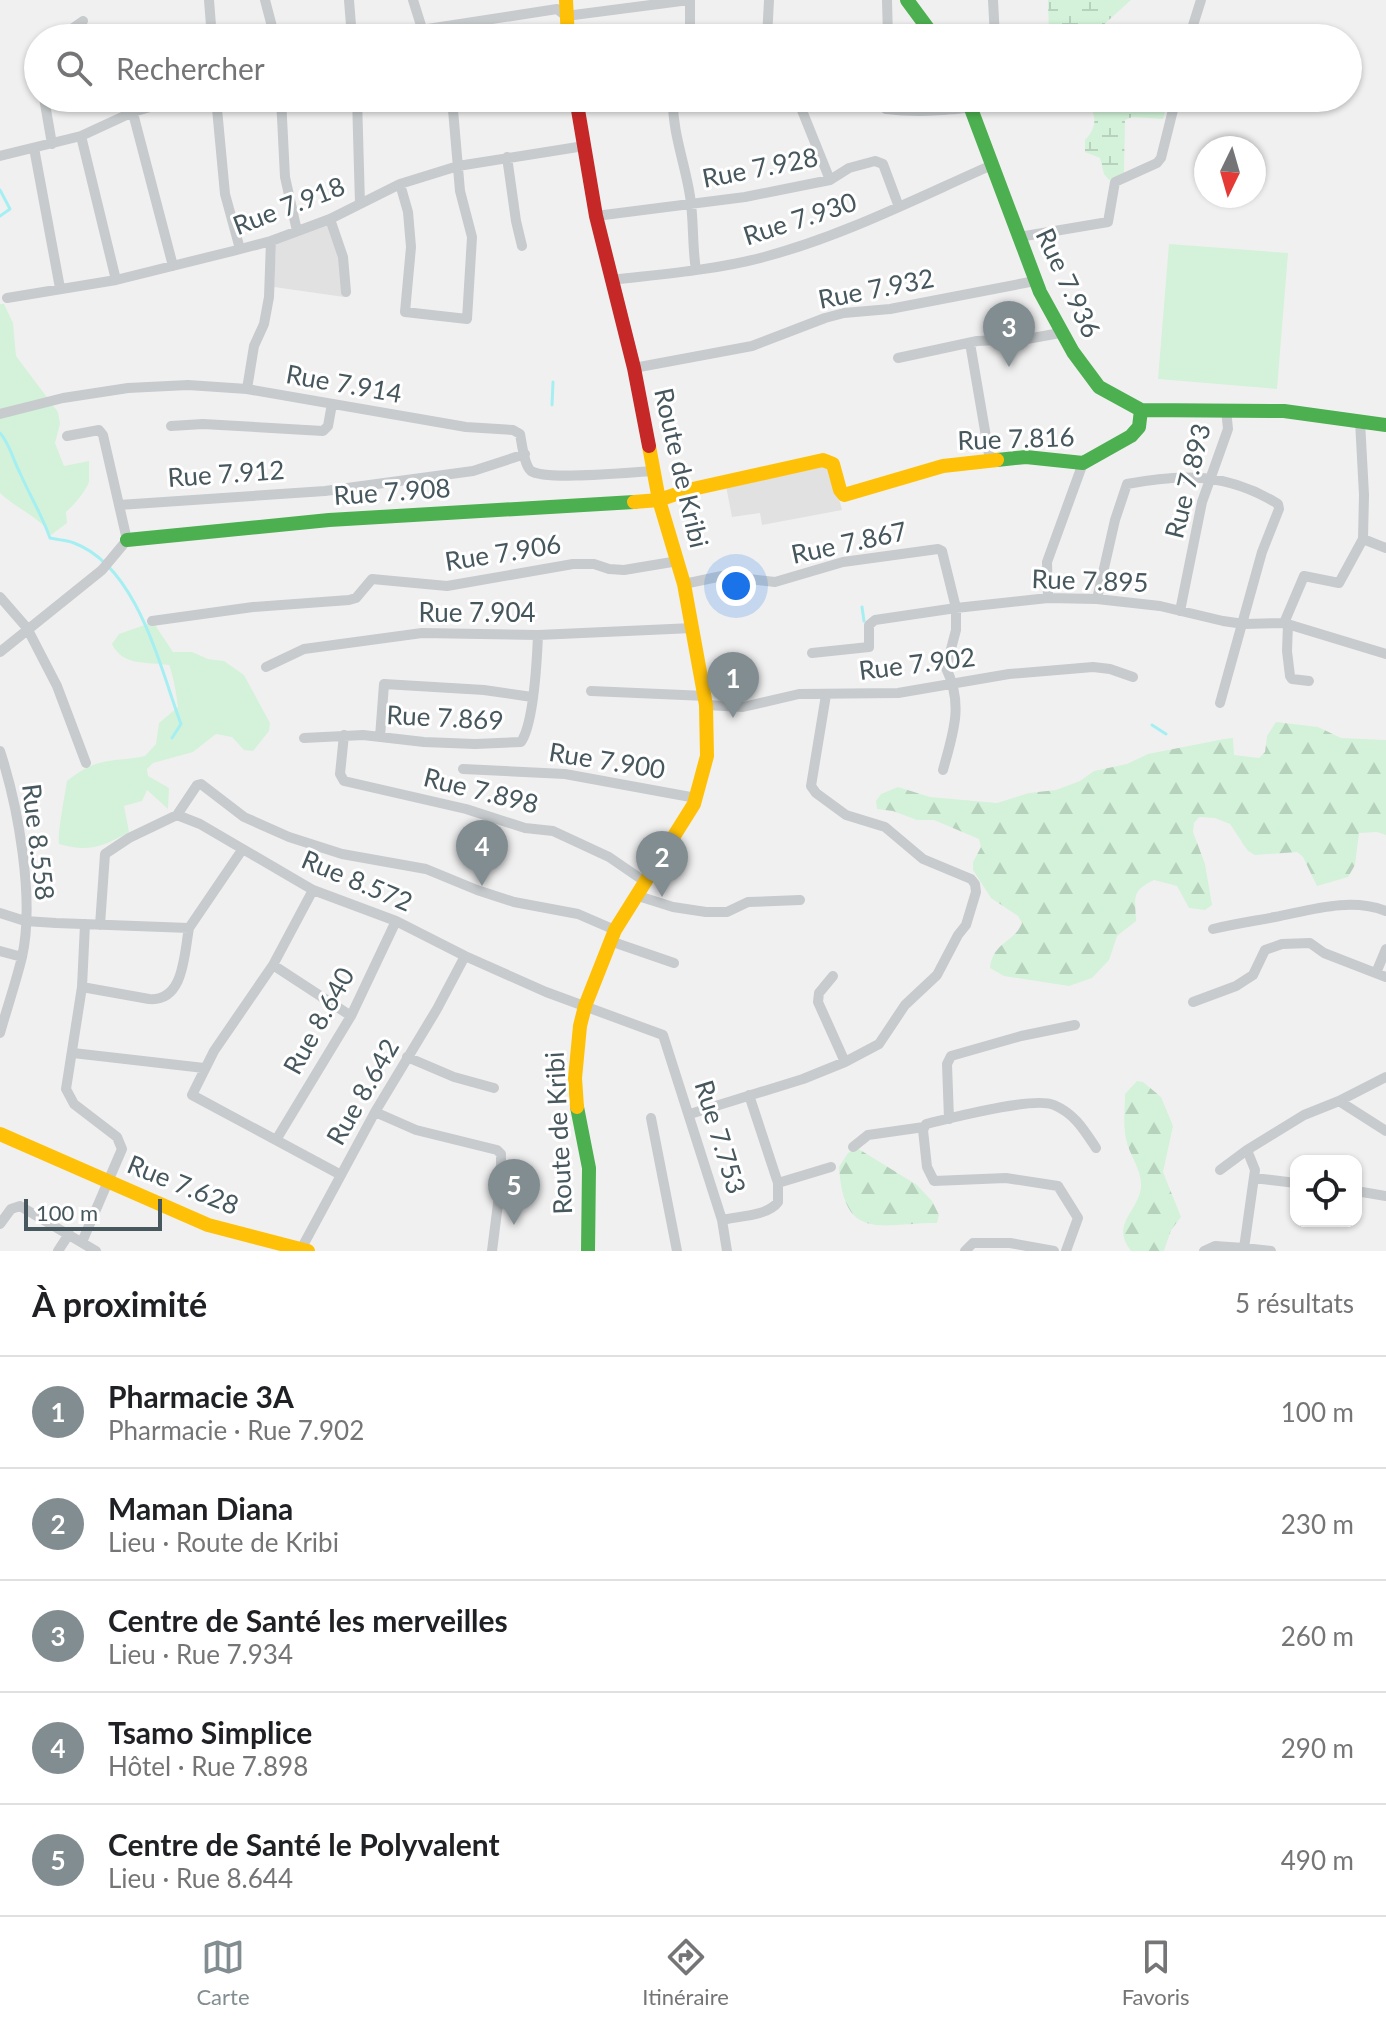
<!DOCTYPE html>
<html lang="fr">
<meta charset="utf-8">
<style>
:root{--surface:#fff;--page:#f6f6f6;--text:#202124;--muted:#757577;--line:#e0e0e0;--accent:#828d91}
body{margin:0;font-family:Lato,sans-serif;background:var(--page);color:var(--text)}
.controls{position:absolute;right:24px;bottom:24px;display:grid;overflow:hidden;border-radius:16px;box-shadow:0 2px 6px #0004}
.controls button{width:72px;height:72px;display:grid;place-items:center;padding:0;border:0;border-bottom:2px solid var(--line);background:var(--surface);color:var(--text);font:40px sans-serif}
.compass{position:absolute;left:1194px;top:136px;width:72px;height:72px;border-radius:50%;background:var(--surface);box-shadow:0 2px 6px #0004;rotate:185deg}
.scale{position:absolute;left:24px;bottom:20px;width:138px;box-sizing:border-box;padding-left:8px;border:4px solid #46575e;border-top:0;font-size:22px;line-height:28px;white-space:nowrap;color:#46575e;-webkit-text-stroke:6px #fff;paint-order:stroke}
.you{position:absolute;left:736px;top:586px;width:28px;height:28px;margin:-20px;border:6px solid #fff;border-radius:50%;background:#1a73e8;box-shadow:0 0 0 12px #1a73e833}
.badge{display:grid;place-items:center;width:52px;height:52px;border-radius:50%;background:var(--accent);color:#fff;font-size:26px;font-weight:700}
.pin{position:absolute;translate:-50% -66px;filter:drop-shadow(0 2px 4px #0008)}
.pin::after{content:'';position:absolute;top:42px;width:28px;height:24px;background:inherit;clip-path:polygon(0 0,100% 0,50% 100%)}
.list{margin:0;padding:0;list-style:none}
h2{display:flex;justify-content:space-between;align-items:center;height:104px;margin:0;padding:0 32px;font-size:34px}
h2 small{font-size:26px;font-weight:400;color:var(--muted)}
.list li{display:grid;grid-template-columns:52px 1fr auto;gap:24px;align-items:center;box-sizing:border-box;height:112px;padding:0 32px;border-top:2px solid var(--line)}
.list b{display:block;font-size:30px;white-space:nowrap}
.list p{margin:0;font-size:26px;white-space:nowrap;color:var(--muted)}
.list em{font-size:26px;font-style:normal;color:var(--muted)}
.icon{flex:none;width:44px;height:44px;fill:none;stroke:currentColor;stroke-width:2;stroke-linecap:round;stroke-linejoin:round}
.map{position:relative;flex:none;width:1386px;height:1251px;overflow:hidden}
.search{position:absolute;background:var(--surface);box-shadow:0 2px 6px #0004;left:24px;right:24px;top:24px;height:88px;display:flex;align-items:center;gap:20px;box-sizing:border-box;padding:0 28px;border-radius:44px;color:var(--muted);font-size:30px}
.sheet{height:664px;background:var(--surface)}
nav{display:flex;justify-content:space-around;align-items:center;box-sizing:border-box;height:112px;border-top:2px solid var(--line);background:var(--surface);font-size:22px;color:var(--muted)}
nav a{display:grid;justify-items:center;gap:4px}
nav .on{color:var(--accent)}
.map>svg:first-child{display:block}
.education{fill:#e2e1e2}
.grass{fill:#d3f2d9}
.forest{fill:url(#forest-firs)}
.wetland{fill:url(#wetland-marsh)}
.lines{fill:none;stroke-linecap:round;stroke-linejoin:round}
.stream{stroke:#a5eff2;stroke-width:3}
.street{stroke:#c7cbcd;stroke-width:10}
.fast{stroke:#4caf50;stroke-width:14}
.slow{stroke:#ffc107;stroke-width:14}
.jam{stroke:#c62828;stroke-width:14}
.labels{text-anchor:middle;stroke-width:6;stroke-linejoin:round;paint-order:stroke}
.street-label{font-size:26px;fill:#46575e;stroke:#fff}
</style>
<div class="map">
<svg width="1386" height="1251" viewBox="0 0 1386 1251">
<defs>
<pattern id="forest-firs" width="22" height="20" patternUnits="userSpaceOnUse" patternTransform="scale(2)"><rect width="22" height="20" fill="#d3f2d9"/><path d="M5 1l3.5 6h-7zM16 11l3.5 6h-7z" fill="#b6d2bd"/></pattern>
<pattern id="wetland-marsh" width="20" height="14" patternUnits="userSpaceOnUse" patternTransform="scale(2)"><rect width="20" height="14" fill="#d3f2d9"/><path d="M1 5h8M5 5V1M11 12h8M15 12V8" fill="none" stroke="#b6d2bd"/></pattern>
</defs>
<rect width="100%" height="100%" fill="#f1f0f0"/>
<path class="education" d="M327 224 342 257 344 297 274 287 276 243Z
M830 464 842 510 762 525 760 513 732 517 726 486Z"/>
<path class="grass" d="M1169 244 1288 253 1277 389 1158 379Z
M0 304H4L13 323 16 356 58 412 60 424 55 443 64 466 89 461V482C86 491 74 505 66 512L67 523 51 535C44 520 14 507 0 493Z
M153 622 173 652H192L208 659 224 661 244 675 270 723 269 731 253 751 244 750 232 737 216 734 193 752 153 763 147 769 148 776 169 788 168 809 147 790 142 801 124 806 129 832C104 846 89 853 59 844 57 836 65 793 67 781 98 756 110 763 145 756L156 744 159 723 178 707C178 701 172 670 169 665 147 662 122 666 112 644L119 634Z"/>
<path class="forest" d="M1276 722 1318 727 1341 738 1386 740V835L1377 832 1359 833 1355 865 1348 877 1317 886 1303 857 1297 852 1255 855 1248 851 1230 824 1215 818 1199 817 1194 823 1193 832 1205 864 1212 905 1205 910 1189 908 1177 886 1154 880C1131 891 1135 897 1136 921L1117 936 1109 960 1092 978 1069 986 1004 976 990 968C993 942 1015 942 1022 923L1018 916 991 898 973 870V862L981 847 979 839 934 820H917L893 811 877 809 876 801 881 794 898 787 930 797 997 803 1029 793 1056 790 1080 781 1094 771 1127 764 1148 754 1224 739 1233 738 1234 755 1259 758 1265 752 1267 736Z
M1137 1081 1143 1082 1161 1097 1173 1126 1163 1172 1181 1217 1171 1230 1164 1251H1131C1110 1223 1138 1213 1141 1187 1142 1169 1129 1155 1126 1139 1123 1125 1125 1109 1125 1094Z
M857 1148 917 1185 932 1201 939 1215 937 1223C880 1223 844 1243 839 1167L848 1153Z"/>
<path class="wetland" d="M1048 0H1131L1100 28 1095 38H1049Z
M1081 98H1167L1168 99 1163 119 1132 117 1125 120 1124 173 1109 180 1104 174 1100 158 1085 152V140C1100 125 1096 110 1081 98Z"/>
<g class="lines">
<path class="stream" d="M0 190 10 209 0 216
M552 405 553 382
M0 433C10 444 13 460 20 473 30 496 42 515 50 538 58 540 67 540 74 543 138 567 160 668 181 724L172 738
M862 607 864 621
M1152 725 1166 734"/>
<path class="street" d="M209 0 212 38
M265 0 275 38
M349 0 352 38
M413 0 425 38
M887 0 888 38
M993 0 995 38
M421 30 557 9 566 16 689 0
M59 38 83 21
M690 38V0
M767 38 769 0
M1189 38 1201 0
M44 98 52 144
M129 98 173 266
M216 98 225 194 240 249
M281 98 285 177 297 231
M357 98 360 204
M673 98C672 132 685 163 690 196 694 220 692 246 696 270
M797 98 830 180
M886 98V109C942 116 996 102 1051 100
M81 136 116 280
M34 148 60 288
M0 156 81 136 133 112 181 98
M507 157 516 221 522 246
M400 184 408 212 411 247 405 312 467 319 472 237 460 191 453 110 450 98
M596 216 745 197 830 180 849 168 875 161 883 164 899 207
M330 219 343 257 346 292
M1019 237 1108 222 1115 182 1157 163 1161 158 1176 98
M612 280C663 274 715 270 764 257 843 236 917 198 992 165
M7 298 116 280 233 251 271 241 330 219 400 184 458 166 584 146
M970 343 990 460
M898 358 977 341 1027 339 1060 333
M634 368 752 346 825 318 844 313 890 309 1035 281
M247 389 254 346 264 324 269 297 271 241
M0 414 63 398 128 388 188 385 247 389 466 427 513 430 520 434C522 444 524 465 531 471 546 481 632 472 653 471
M171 426 203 424 323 431 328 426 332 404
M119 505 325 491 473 471 525 454
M1363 539 1386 548
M684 584 722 576 775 582 843 562 938 549 942 551 956 608V630L946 668C964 705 953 733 943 770
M0 597 27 628 57 686 86 763
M1048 598 1047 562 1083 463
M1097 599 1115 520 1127 484C1183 473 1228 473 1278 504L1279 509 1262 552 1220 703
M1180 611 1202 502 1228 429 1226 409
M152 621 253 607 349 600 356 598 372 579 447 586 573 564H594L609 569 624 570 678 561
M1284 623 1304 576 1339 583 1363 539 1364 495 1360 421
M1288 624 1287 651 1290 676 1292 679 1309 681
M0 652 102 570 127 540 103 435 99 430 67 436
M812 653 869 647V625L875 620 956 608 1048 598 1097 599 1160 606 1223 621 1244 624 1284 623 1386 654
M266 667 304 649 422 633 538 635 693 628
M591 691 706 696
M706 705 743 707 799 694 898 693 1009 674 1093 667 1110 669 1133 677
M344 735 340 774 344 781 466 809 525 828 553 831 609 857 644 881
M380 737 384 684 484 690 532 697
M304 738 363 735 424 742 475 744 521 742C534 723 537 659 538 635
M0 751C18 806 35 899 22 957 16 982 7 1008 0 1033
M463 769 565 774 696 798
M177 815 197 785 201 784 244 817 289 837 342 854 426 869 477 890 514 902 578 914 615 930
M313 890 273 965 351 1016
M635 895 673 907 706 912H727L748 902 800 900
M0 913 25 921 56 923 189 928 242 850
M100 925 105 854 129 838 177 815 200 824 313 890 396 921 465 956 546 992 663 1035 722 1220 727 1251
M1213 929C1234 924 1254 921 1275 917 1311 910 1350 897 1386 911
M610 941 674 963
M0 951 22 957
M273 965 214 1051 192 1095 341 1175
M1376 973 1386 949
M833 976 819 993 818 1002 845 1062
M82 987 149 999C184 1002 184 955 189 928
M1193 1002 1236 986 1253 975 1265 950 1282 944 1310 943 1324 953 1386 977
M73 1053 204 1068
M407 1057 454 1077 494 1088
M1386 1077 1339 1101 1386 1131
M375 1112 416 1130 497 1150 501 1154V1180L492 1251
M690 1114 803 1079 845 1062 879 1044 905 1005 937 975 958 935 966 925 976 892 975 884 971 879 923 859 885 827 846 815 816 793 811 786 826 695
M651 1118 677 1251
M949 1119 947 1064 951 1056 1021 1036 1075 1025
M276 1140 351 1016 396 921
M853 1147 868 1135 924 1127
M1220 1170 1247 1150
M1254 1178 1296 1183
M778 1183 831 1167
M1356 1191 1386 1196
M722 1220C738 1216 768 1216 778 1202V1183L749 1095
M0 1224 11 1209 20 1206 96 1251
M82 1242 122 1149 117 1137 74 1104 66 1089 82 987 85 924
M1244 1248 1271 1251
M58 1251 69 1234
M300 1251 375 1112 437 1009 465 956
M965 1251 973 1243H1010L1054 1251
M1066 1251 1078 1218 1058 1186 1006 1178 934 1181 927 1167 923 1130 926 1124C951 1118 1033 1096 1054 1105 1075 1114 1084 1130 1096 1148
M1204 1251 1215 1246 1244 1248 1255 1170 1247 1150 1304 1115 1339 1101"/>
<path class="fast" d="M907 0 935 38
M967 98 1040 292 1073 352 1099 387 1141 410 1284 411 1386 425
M997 460 1026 457 1083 463 1131 436 1139 427 1141 410
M127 540 329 520 634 502
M577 1107 589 1168 588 1251"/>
<path class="slow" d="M566 0 568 38
M634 502 659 500 688 490 823 460 833 464 840 490 844 495 943 466 997 460
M577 1107 575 1078 580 1026 585 1006 615 930 694 804 707 756 706 705 684 584 659 500 649 446
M0 1134 208 1225 308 1251"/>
<path class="jam" d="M576 98 596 216 634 368 649 446"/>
</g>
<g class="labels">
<g class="street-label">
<text transform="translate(760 168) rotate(-11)" y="9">Rue 7.928</text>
<text transform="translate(289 206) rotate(-21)" y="9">Rue 7.918</text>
<text transform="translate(800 219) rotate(-18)" y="9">Rue 7.930</text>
<text transform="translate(1068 283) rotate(65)" y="9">Rue 7.936</text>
<text transform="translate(876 289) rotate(-11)" y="9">Rue 7.932</text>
<text transform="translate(344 384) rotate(10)" y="9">Rue 7.914</text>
<text transform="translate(1016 439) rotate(-2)" y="9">Rue 7.816</text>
<text transform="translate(681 468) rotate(77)" y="9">Route de Kribi</text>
<text transform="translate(226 474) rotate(-4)" y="9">Rue 7.912</text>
<text transform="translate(1188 481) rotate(-76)" y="9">Rue 7.893</text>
<text transform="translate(392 492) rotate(-4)" y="9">Rue 7.908</text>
<text transform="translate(849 543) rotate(-12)" y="9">Rue 7.867</text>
<text transform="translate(503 553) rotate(-9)" y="9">Rue 7.906</text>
<text transform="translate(1090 581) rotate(2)" y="9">Rue 7.895</text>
<text x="477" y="622">Rue 7.904</text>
<text transform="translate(917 664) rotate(-7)" y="9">Rue 7.902</text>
<text transform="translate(445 718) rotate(3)" y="9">Rue 7.869</text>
<text transform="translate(607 761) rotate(9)" y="9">Rue 7.900</text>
<text transform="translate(481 791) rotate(14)" y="9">Rue 7.898</text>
<text transform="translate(38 842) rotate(83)" y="9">Rue 8.558</text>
<text transform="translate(357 881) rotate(23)" y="9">Rue 8.572</text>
<text transform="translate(319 1021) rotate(-61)" y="9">Rue 8.640</text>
<text transform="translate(363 1092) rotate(-60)" y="9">Rue 8.642</text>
<text transform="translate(559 1133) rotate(-93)" y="9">Route de Kribi</text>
<text transform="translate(720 1137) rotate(73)" y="9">Rue 7.753</text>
<text transform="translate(183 1185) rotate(22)" y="9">Rue 7.628</text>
</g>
</g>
</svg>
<div class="controls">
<button><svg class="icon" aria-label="locate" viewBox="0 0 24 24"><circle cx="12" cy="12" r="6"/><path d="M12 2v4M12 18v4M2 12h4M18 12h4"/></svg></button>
</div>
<svg class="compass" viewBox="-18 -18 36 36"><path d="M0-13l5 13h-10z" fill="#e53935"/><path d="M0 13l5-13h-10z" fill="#757577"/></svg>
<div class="scale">100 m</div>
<div class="you"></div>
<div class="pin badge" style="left:733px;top:718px">1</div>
<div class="pin badge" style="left:662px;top:897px">2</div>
<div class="pin badge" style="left:1009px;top:367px">3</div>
<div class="pin badge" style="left:482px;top:886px">4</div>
<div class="pin badge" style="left:514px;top:1225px">5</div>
<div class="search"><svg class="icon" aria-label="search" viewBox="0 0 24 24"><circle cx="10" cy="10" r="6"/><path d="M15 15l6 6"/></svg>Rechercher</div>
</div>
<section class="sheet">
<h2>À proximité<small>5 résultats</small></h2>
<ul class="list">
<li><span class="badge">1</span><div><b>Pharmacie 3A</b><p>Pharmacie · Rue 7.902</p></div><em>100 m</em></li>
<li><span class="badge">2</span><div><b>Maman Diana</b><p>Lieu · Route de Kribi</p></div><em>230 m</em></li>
<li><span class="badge">3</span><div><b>Centre de Santé les merveilles</b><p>Lieu · Rue 7.934</p></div><em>260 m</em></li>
<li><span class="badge">4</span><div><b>Tsamo Simplice</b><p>Hôtel · Rue 7.898</p></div><em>290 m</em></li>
<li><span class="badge">5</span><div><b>Centre de Santé le Polyvalent</b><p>Lieu · Rue 8.644</p></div><em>490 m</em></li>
</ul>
</section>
<nav>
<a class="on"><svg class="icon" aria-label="map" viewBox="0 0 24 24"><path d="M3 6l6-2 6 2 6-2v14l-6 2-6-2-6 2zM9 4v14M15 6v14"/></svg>Carte</a>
<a><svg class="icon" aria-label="directions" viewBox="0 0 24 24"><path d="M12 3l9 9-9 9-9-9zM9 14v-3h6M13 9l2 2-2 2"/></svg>Itinéraire</a>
<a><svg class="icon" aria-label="saved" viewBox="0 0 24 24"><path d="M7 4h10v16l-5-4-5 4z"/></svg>Favoris</a>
</nav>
